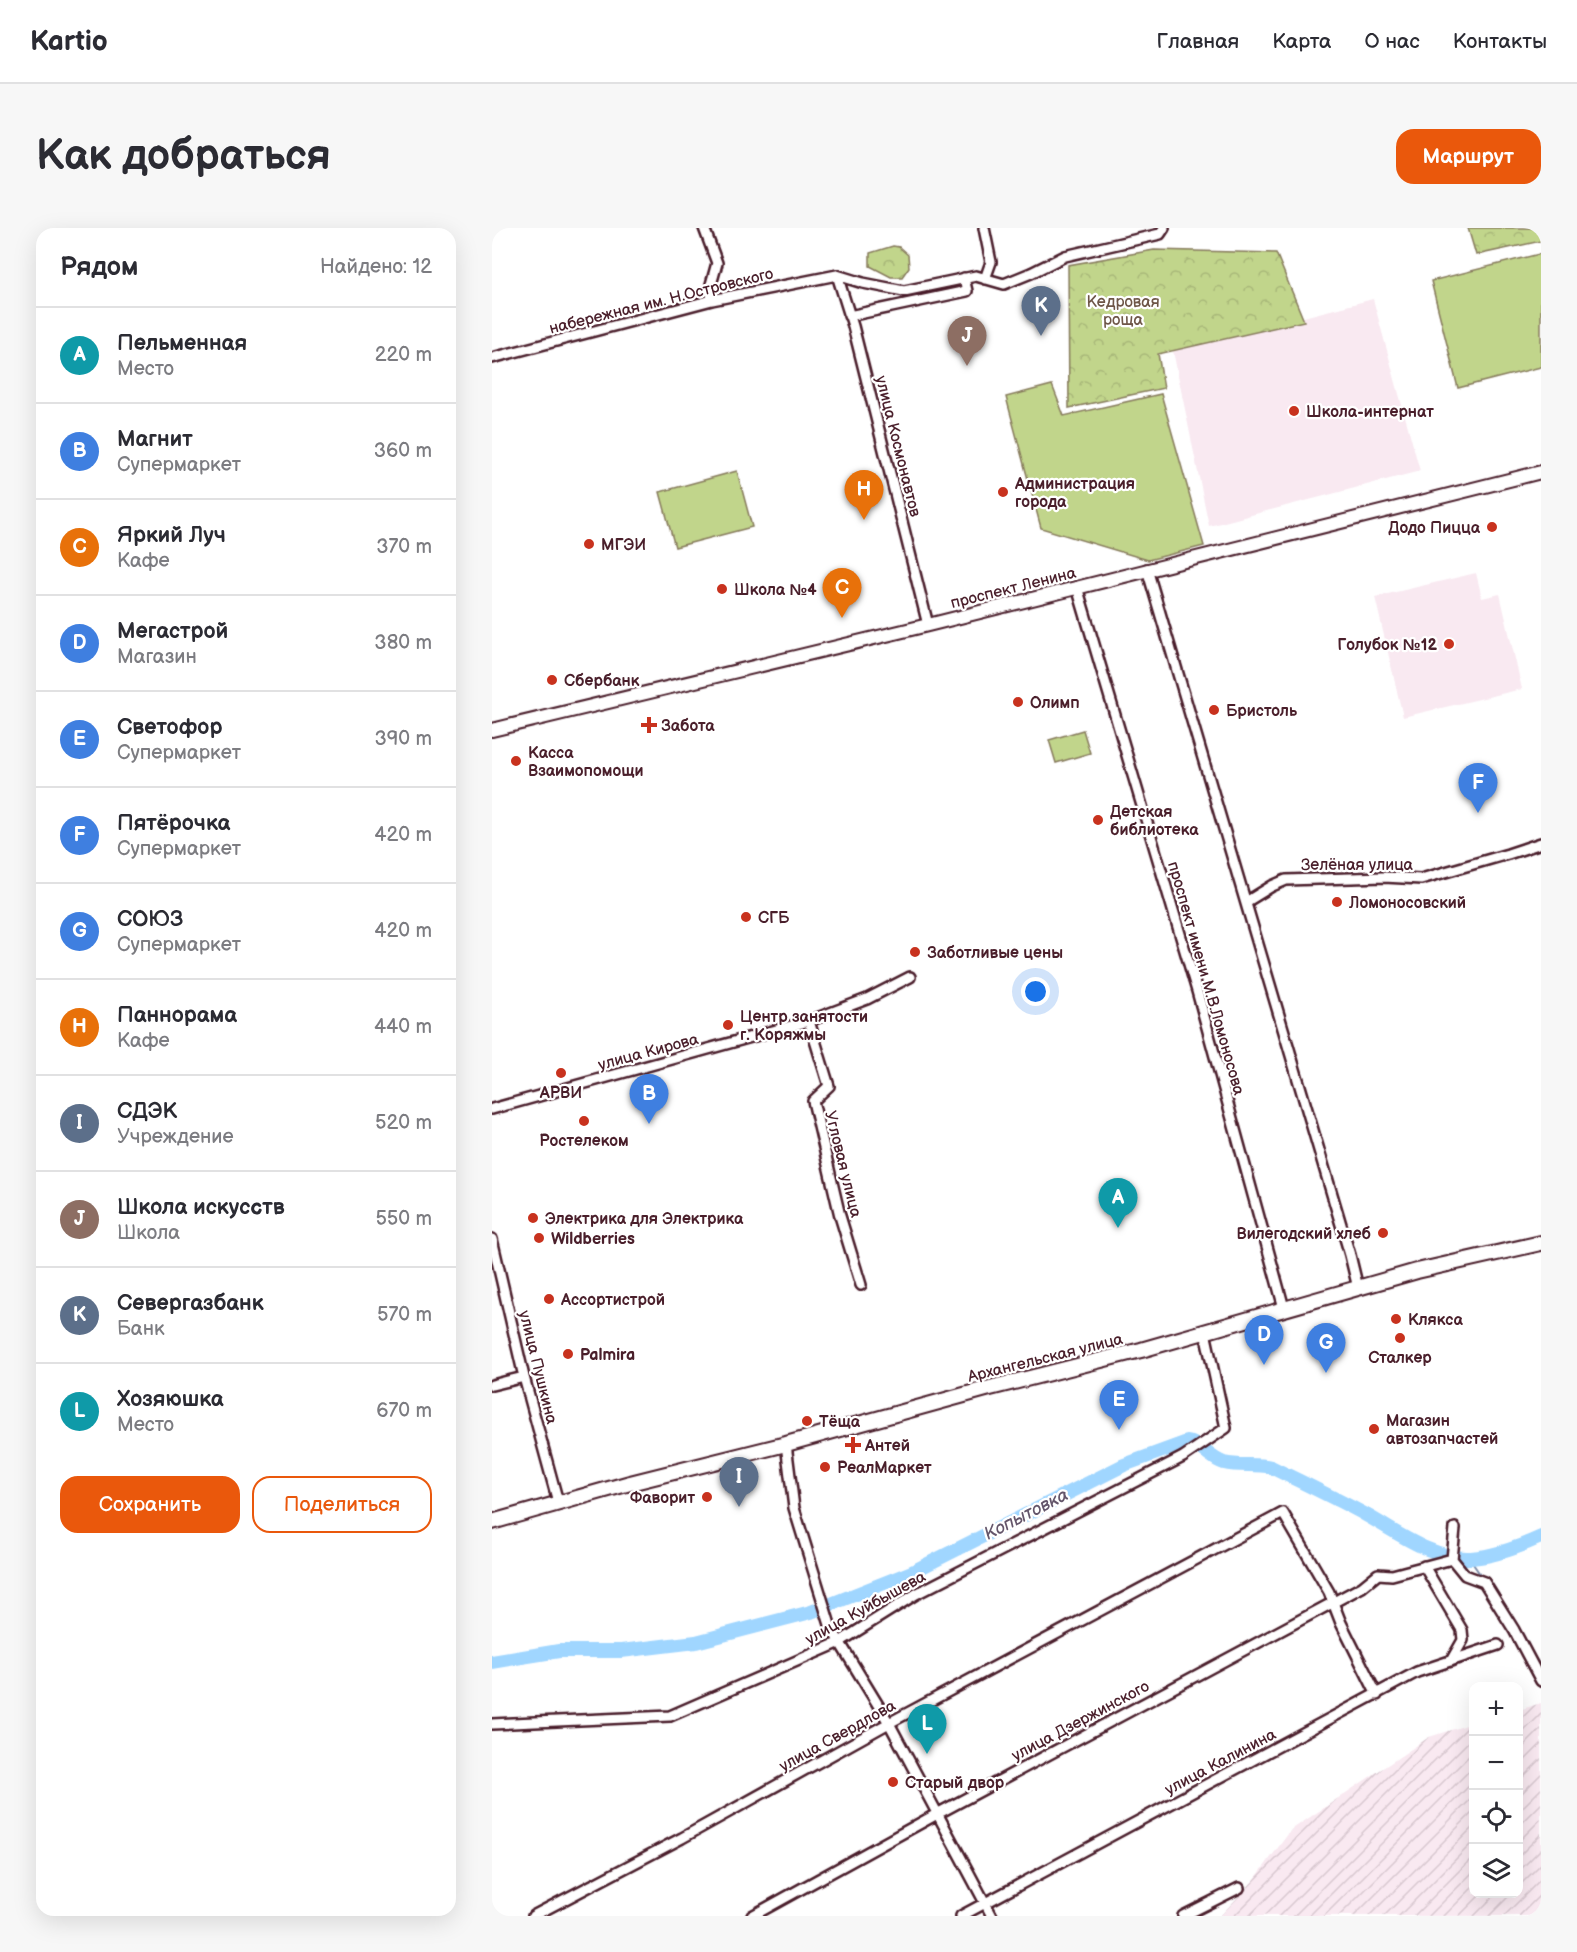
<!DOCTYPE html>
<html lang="ru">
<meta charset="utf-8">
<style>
:root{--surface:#fff;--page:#f7f7f7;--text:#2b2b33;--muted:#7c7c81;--line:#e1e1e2;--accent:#ea580c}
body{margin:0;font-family:"Balsamiq Sans",sans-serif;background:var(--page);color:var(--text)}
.controls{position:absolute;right:18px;bottom:18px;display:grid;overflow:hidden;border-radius:12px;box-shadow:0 6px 24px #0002}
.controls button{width:54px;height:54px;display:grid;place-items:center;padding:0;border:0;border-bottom:2px solid var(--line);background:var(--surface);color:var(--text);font:30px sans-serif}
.you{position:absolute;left:544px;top:764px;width:21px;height:21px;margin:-15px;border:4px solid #fff;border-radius:50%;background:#1a73e8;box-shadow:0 0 0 9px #1a73e833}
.badge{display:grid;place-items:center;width:39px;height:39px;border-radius:50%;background:var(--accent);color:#fff;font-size:20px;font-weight:700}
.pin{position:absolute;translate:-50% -50px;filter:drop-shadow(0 2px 3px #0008)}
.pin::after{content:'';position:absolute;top:32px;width:21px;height:18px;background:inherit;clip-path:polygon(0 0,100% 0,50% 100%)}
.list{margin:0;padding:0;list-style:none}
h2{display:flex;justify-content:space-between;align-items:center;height:78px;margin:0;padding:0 24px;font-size:26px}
h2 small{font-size:20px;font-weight:400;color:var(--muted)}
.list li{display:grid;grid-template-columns:39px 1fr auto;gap:18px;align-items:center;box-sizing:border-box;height:96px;padding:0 24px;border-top:2px solid var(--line)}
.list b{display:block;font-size:22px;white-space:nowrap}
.list p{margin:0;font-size:20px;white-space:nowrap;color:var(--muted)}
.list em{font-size:20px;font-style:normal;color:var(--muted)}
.actions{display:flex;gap:12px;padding:18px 24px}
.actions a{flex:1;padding:14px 0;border:2px solid var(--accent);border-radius:18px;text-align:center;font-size:21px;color:var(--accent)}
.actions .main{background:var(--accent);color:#fff}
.icon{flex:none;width:33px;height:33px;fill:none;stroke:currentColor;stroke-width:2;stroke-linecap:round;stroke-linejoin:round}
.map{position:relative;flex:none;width:1049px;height:1688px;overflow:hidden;border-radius:18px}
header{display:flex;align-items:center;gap:36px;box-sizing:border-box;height:84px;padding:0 30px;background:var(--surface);border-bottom:2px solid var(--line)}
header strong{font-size:28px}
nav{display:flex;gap:33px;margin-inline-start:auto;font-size:21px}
.intro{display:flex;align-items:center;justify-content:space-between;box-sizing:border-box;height:144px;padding:0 36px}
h1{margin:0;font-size:42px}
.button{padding:15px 27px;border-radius:18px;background:var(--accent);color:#fff;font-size:21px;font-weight:700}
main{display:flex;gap:36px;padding:0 36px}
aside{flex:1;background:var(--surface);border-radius:18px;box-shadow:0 6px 24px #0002}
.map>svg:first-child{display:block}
.built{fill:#f9e9f1}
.industrial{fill:url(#industrial-furrows)}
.forest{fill:url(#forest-crowns);stroke:#867a5b;stroke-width:1.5}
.park{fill:#c1d58b;stroke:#867a5b;stroke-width:1.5}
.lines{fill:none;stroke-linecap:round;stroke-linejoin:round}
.stream{stroke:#7e8daa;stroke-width:2}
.river{stroke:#a0d6ff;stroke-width:14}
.street-casing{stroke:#4a1f2b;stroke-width:14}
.secondary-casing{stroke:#4a1f2b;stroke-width:16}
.primary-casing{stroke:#4a1f2b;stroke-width:18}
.street{stroke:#fff;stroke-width:9}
.secondary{stroke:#fff;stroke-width:12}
.primary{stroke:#fff;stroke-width:14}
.poi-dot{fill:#c8321e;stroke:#fff;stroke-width:2}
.labels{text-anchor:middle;stroke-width:4.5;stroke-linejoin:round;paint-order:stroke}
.street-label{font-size:16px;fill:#4a1f2b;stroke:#fff}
.park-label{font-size:16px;fill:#6e5648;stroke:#fff}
.poi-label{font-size:16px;font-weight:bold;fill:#4a1f2b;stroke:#fff;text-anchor:start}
.water-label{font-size:18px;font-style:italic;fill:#64566b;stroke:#fff}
</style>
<header>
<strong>Kartio</strong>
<nav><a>Главная</a><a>Карта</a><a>О нас</a><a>Контакты</a></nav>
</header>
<div class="intro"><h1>Как добраться</h1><a class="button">Маршрут</a></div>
<main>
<aside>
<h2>Рядом<small>Найдено: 12</small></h2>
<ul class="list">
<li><span class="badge" style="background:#0f9aa8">A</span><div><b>Пельменная</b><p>Место</p></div><em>220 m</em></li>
<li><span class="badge" style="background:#3f7fe0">B</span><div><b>Магнит</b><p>Супермаркет</p></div><em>360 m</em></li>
<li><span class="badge" style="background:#e8710a">C</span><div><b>Яркий Луч</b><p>Кафе</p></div><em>370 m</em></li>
<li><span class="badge" style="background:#3f7fe0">D</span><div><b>Мегастрой</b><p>Магазин</p></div><em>380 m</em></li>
<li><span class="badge" style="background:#3f7fe0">E</span><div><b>Светофор</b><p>Супермаркет</p></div><em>390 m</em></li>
<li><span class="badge" style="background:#3f7fe0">F</span><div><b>Пятёрочка</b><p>Супермаркет</p></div><em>420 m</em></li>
<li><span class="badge" style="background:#3f7fe0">G</span><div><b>СОЮЗ</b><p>Супермаркет</p></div><em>420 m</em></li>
<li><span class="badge" style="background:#e8710a">H</span><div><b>Паннорама</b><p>Кафе</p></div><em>440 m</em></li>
<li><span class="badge" style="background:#5c6f8a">I</span><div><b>СДЭК</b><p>Учреждение</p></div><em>520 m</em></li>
<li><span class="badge" style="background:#8d6e63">J</span><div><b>Школа искусcтв</b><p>Школа</p></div><em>550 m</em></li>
<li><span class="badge" style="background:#5c6f8a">K</span><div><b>Севергазбанк</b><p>Банк</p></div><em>570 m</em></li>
<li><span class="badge" style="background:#0f9aa8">L</span><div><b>Хозяюшка</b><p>Место</p></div><em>670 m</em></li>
</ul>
<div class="actions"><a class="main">Сохранить</a><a>Поделиться</a></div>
</aside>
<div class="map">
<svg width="1049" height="1688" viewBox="0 0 1049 1688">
<defs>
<pattern id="industrial-furrows" width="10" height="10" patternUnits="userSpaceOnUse" patternTransform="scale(1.5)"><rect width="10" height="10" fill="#f9e9f1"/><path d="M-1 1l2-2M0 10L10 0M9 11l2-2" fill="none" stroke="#d7c7cf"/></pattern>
<pattern id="forest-crowns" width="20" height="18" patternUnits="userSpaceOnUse" patternTransform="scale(1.5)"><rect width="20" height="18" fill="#c1d58b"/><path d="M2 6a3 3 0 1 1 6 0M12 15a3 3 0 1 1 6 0" fill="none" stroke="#a7b678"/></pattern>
</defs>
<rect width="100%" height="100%" fill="#fff"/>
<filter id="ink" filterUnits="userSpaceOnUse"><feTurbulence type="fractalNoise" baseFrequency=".0167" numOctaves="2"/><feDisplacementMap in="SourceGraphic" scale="12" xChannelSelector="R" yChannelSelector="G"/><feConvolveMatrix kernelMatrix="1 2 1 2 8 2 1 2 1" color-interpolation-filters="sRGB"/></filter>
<g filter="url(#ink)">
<path class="built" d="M881 71 928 243 717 298 681 123Z
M984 345 990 370 1008 366 1030 461 911 489 883 369Z"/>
<path class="industrial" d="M1049 1475V1688H728L763 1651 799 1602 937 1509 981 1495V1666H1026L1027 1482Z"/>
<path class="forest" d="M976 0H1049V13L984 27Z
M401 18 407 19 416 27 417 39 410 49H399L378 38V25Z
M662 22 784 25 812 93 666 126 672 160 577 180 576 37Z"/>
<path class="park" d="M1047 26 1049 28V139L966 160 939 53Z
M560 157 572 188 669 166 712 318 656 332 549 300 514 169Z
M245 243 260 299 183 319 168 264Z
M591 502 598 525 564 535 557 512Z"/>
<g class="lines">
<path class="stream" d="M977 1330 990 1349
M1036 1419 1049 1439"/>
<path class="river" d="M0 1434 67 1423H129L204 1414 319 1384 420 1344 632 1237 695 1214C708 1215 718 1231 732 1235 748 1239 764 1235 779 1239 811 1255 843 1270 874 1287 905 1304 941 1332 979 1330 1003 1328 1027 1319 1049 1309"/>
<g class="street-casing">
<path id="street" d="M212 0 225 35 218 60 220 72
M492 0 499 34 493 51
M345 47 361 98 436 397
M357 88 475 63 472 50
M0 130 220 72 345 47 371 55 412 63 484 48 512 56 539 45 573 28 668 6 672 0
M655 341 858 1027 866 1060
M585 359 705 763 792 1080
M754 674 780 658 794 652 892 649 929 651 1016 626 1049 615
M317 793 337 858 321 873 348 988 369 1057
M0 881 317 793 375 771 418 749
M0 1011 32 1149 66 1274
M0 1157 32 1149
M294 1216 302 1280 339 1400 397 1495 500 1688
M960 1331 963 1300
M932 1338 970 1402 971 1412 959 1433
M0 1496 178 1488 346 1415 424 1366 691 1229 734 1200 713 1104
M41 1688 190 1610 397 1495 791 1285 837 1364 849 1395 885 1467
M260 1688 445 1586 870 1359 886 1346 900 1347 960 1331 973 1347 992 1354 1022 1402 1049 1453
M469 1688 925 1444 1006 1417
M691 1688 747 1660"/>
</g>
<g class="secondary-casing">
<path id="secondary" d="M0 502 436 397 1049 244"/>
</g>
<g class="primary-casing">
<path id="primary" d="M0 1294 138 1255 294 1216 494 1161 649 1122 925 1043 1049 1015"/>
</g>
<use href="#street" class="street"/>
<use href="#secondary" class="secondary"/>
<use href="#primary" class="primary"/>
</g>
</g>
<g class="poi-dot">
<circle cx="802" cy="183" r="6"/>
<circle cx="511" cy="264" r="6"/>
<circle cx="1000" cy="299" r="6"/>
<circle cx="97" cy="316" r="6"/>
<circle cx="230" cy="361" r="6"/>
<circle cx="957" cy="416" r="6"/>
<circle cx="60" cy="452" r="6"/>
<circle cx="526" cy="474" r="6"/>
<circle cx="722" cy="482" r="6"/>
<path d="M154 488h6v6h6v6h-6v6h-6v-6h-6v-6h6z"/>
<circle cx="24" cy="533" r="6"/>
<circle cx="606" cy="592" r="6"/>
<circle cx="845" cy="674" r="6"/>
<circle cx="254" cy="689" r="6"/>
<circle cx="423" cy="724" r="6"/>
<circle cx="236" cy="797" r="6"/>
<circle cx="69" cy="845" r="6"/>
<circle cx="92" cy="893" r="6"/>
<circle cx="41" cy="990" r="6"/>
<circle cx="891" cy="1005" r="6"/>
<circle cx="47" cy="1010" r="6"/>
<circle cx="57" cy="1071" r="6"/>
<circle cx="904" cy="1091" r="6"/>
<circle cx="908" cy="1110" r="6"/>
<circle cx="76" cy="1126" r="6"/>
<circle cx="315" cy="1193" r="6"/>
<circle cx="882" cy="1201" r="6"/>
<path d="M358 1208h6v6h6v6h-6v6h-6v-6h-6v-6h6z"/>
<circle cx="333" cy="1239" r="6"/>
<circle cx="215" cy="1269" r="6"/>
<circle cx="401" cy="1554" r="6"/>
</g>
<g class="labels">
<g class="street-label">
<text transform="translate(169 72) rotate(-14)" y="6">набережная им. Н.Островского</text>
<text transform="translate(407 218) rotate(76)" y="6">улица Космонавтов</text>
<text transform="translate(521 359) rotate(-14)" y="6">проспект Ленина</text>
<text x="865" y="642">Зелёная улица</text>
<text transform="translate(715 750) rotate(74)" y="6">проспект имени М.В.Ломоносова</text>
<text transform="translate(156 823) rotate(-15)" y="6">улица Кирова</text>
<text transform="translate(352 936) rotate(76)" y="6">Угловая улица</text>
<text transform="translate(553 1129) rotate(-14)" y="6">Архангельская улица</text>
<text transform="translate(47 1139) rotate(76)" y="6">улица Пушкина</text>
<text transform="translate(373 1379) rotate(-29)" y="6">улица Куйбышева</text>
<text transform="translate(588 1492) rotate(-28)" y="6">улица Дзержинского</text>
<text transform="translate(345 1507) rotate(-29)" y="6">улица Свердлова</text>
<text transform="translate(728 1533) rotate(-28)" y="6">улица Калинина</text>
</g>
<g class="park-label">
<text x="631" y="79">Кедровая<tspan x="631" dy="18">роща</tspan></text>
</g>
<g class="poi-label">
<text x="814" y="189">Школа-интернат</text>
<text x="523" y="261">Администрация<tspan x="523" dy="18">города</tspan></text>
<text x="988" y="305" text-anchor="end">Додо Пицца</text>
<text x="109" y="322">МГЭИ</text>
<text x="242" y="367">Школа №4</text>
<text x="945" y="422" text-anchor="end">Голубок №12</text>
<text x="72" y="458">Сбербанк</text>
<text x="538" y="480">Олимп</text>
<text x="734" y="488">Бристоль</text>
<text x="169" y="503">Забота</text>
<text x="36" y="530">Касса<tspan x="36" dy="18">Взаимопомощи</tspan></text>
<text x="618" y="589">Детская<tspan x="618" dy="18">библиотека</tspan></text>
<text x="857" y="680">Ломоносовский</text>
<text x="266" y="695">СГБ</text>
<text x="435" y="730">Заботливые цены</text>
<text x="248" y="794">Центр занятости<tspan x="248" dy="18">г. Коряжмы</tspan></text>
<text x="69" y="870" text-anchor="middle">АРВИ</text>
<text x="92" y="918" text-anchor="middle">Ростелеком</text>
<text x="53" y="996">Электрика для Электрика</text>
<text x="879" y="1011" text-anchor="end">Вилегодский хлеб</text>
<text x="59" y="1016">Wildberries</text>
<text x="69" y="1077">Ассортистрой</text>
<text x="916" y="1097">Клякса</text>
<text x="88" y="1132">Palmira</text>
<text x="908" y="1135" text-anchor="middle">Сталкер</text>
<text x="894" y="1198">Магазин<tspan x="894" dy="18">автозапчастей</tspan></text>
<text x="327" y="1199">Тёща</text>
<text x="373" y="1223">Антей</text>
<text x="345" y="1245">РеалМаркет</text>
<text x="203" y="1275" text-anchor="end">Фаворит</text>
<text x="413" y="1560">Старый двор</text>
</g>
<g class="water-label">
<text transform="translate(534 1286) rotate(-27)" y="6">Копытовка</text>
</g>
</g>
</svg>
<div class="controls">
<button>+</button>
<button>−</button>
<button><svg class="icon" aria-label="locate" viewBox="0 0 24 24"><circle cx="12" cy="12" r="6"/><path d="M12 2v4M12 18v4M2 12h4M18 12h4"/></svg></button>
<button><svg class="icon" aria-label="layers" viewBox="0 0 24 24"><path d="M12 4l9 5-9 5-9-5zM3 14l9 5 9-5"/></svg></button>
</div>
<div class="you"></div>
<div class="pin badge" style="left:626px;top:1000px;background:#0f9aa8">A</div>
<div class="pin badge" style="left:157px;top:896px;background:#3f7fe0">B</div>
<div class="pin badge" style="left:350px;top:390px;background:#e8710a">C</div>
<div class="pin badge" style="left:772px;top:1137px;background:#3f7fe0">D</div>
<div class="pin badge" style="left:627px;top:1202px;background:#3f7fe0">E</div>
<div class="pin badge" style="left:986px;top:585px;background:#3f7fe0">F</div>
<div class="pin badge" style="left:834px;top:1145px;background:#3f7fe0">G</div>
<div class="pin badge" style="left:372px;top:292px;background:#e8710a">H</div>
<div class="pin badge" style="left:247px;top:1279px;background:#5c6f8a">I</div>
<div class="pin badge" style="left:475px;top:138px;background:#8d6e63">J</div>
<div class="pin badge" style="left:549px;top:108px;background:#5c6f8a">K</div>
<div class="pin badge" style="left:435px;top:1526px;background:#0f9aa8">L</div>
</div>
</main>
